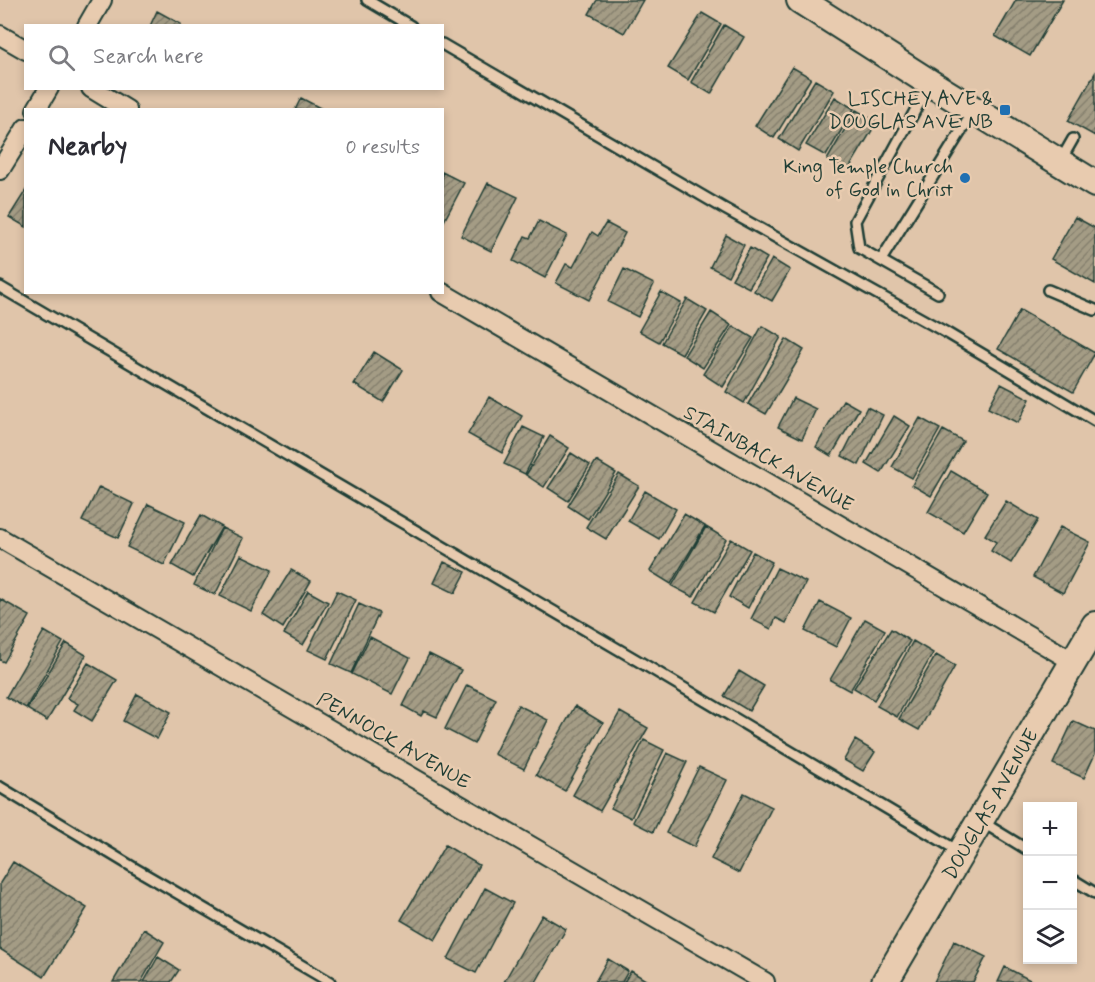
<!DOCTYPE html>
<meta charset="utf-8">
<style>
:root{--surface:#fff;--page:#f7f7f7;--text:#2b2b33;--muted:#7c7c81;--line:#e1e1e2}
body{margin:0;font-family:Mynerve,sans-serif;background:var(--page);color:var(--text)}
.controls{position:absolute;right:18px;bottom:18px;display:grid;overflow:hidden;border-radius:0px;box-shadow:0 3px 9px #0003}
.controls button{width:54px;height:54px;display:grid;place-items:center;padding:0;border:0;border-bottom:2px solid var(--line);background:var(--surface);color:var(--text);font:30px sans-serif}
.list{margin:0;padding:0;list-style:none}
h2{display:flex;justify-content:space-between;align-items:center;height:78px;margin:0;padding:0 24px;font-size:26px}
h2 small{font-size:20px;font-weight:400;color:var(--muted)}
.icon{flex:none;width:33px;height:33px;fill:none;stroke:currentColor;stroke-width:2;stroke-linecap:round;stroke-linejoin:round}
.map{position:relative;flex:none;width:1095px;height:982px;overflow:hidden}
.search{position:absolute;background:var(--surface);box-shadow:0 3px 9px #0003;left:24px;top:24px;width:420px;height:66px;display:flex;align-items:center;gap:15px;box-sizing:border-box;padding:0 21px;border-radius:0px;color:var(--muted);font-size:22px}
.panel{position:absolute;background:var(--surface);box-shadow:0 3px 9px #0003;left:24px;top:108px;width:420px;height:186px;border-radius:0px}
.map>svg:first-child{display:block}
.building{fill:url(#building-hatch);stroke:#1f3d34;stroke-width:1.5}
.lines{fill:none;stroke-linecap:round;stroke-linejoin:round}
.lane-casing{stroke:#1f3d34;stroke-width:14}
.street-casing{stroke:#1f3d34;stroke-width:22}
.secondary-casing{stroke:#1f3d34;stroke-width:30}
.lane{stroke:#e8cbaf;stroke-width:9}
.street{stroke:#e8cbaf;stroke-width:18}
.secondary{stroke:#e8cbaf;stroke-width:26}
.poi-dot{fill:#1f6fb2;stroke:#e8cbaf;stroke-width:2}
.labels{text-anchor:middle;stroke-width:5;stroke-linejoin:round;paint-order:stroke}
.poi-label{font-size:20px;fill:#1f3d34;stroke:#e8cbaf;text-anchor:end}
.street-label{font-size:20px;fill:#1f3d34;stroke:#e8cbaf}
</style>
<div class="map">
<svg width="1095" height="982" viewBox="0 0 1095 982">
<defs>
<pattern id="building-hatch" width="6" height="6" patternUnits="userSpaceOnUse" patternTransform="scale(1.5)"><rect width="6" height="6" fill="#a49c85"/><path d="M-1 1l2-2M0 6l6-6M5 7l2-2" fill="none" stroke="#85806e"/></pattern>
</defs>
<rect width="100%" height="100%" fill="#e0c5aa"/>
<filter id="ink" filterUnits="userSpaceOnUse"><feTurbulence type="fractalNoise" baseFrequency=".0167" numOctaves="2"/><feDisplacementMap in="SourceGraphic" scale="12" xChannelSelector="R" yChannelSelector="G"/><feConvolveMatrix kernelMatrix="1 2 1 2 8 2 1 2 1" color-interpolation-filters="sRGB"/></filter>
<g filter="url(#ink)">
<path class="building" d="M597 0H643L624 33 589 14Z
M1016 0H1063L1030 56 995 36Z
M157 11 181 24 180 26H150Z
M702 13 721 24 688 80 668 68Z
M724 25 744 37 711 94 691 82Z
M792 67 811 78 774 138 755 126Z
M1095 73V136L1068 121Z
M815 80 834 91 798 151 779 139Z
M835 97 854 109 826 156 806 145Z
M301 98 324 110H295Z
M856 110 877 122 847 172 827 160Z
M442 172 464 183 443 223H442Z
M488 183 518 197 491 251 461 236Z
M26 190V227L9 217Z
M1075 217 1095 228V284L1051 259Z
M539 221 567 235 545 278 513 261 525 236 530 238Z
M606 223 625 233 589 300 556 283 566 264 573 267 592 232 598 236Z
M726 235 744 245 728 276 710 267Z
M750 248 767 258 749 288 732 279Z
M772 259 790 270 772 301 754 291Z
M624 269 654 284 638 317 608 302Z
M661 292 681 303 659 342 639 331Z
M687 299 707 311 682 354 662 343Z
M1020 310 1095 353 1073 392 998 349Z
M711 312 731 325 703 368 684 356Z
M733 326 753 338 723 387 703 374Z
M762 326 781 337 744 403 726 392Z
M786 339 804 350 766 414 748 404Z
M374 352 403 370 383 402 354 384Z
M1001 384 1030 399 1018 423 988 408Z
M489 397 522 416 502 453 468 434Z
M793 398 816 409 802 439 778 427Z
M843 400 859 409 831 456 816 447Z
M867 407 883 415 859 465 842 456Z
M894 416 910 426 881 473 866 464Z
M920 418 940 429 912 478 892 467Z
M523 427 544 437 525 474 504 464Z
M943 430 963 441 931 496 912 485Z
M550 436 569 448 544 487 526 475Z
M571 453 590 465 568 501 548 488Z
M596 461 616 473 588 519 568 506Z
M951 471 987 492 963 532 928 512Z
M619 474 639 486 606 539 586 527Z
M99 487 134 504 118 538 82 521Z
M645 491 676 509 659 539 628 521Z
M1006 501 1038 520 1011 563 991 551 996 542 985 535Z
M148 504 185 522 164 565 127 547Z
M684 514 705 526 671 584 650 571Z
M201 515 222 527 193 577 172 565Z
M706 527 726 539 693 597 672 586Z
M1060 527 1090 542 1063 593 1033 577Z
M222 528 243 538 215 595 194 585Z
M731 539 750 550 714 612 695 602Z
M753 552 772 562 748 608 729 597Z
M241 555 272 570 251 611 220 596Z
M444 562 466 572 455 593 434 583Z
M777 568 806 582 786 623 776 618 771 629 751 619Z
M291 570 311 581 283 628 263 615Z
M308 591 328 602 303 645 284 634Z
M337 591 356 600 327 659 308 650Z
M0 599 30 616 4 662 0 660Z
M820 602 851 618 836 647 805 631Z
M359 604 379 613 351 673 331 664Z
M865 619 885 630 850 691 830 680Z
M891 629 910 641 874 700 854 688Z
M44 631 63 642 26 708 6 697Z
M370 637 410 658 392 694 352 674Z
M913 641 933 653 897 717 877 706Z
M66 643 86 655 47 721 27 709Z
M429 654 461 670 437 717 424 711 421 716 403 706Z
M936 655 955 666 919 730 899 719Z
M88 663 117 680 92 721 74 710 78 704 67 698Z
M739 671 764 686 749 711 724 696Z
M467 685 496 699 474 744 445 729Z
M137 694 171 712 157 739 123 721Z
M518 705 548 720 524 769 494 754Z
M575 706 603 723 565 791 536 775Z
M620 712 648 728 600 811 573 795Z
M1073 721 1095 731V754L1084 778 1053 764Z
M644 740 664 750 631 818 611 808Z
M855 740 875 752 863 771 844 760Z
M667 753 687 762 653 832 633 822Z
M699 767 727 780 694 847 666 833Z
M744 793 772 807 739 873 711 859Z
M445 845 479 865 435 940 401 920Z
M13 862 87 908 44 977 0 949V883Z
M485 888 513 903 476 973 448 959Z
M542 915 566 929 536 982H504Z
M144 929 164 942 141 982H113Z
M954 941 986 957 973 982H934Z
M158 957 179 970 171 982H144Z
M608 959 628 971 622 982H595Z
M1005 967 1032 981V982H998Z
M631 971 649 982H624Z"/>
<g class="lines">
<g class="lane-casing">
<path id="lane" d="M367 0 411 26
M442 44 725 209 947 333 1095 421
M929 85 855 221 859 248 938 293
M1061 160 1073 139
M881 260 973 112
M0 287 640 662 960 852
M1048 290 1095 310
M0 787 136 869 330 982
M982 822 1028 850
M1072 879 1095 893"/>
</g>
<g class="street-casing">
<path id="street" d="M87 26 102 0
M0 35 26 50
M91 88 127 110
M36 110 49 88
M0 170 26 128
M441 292 1074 662
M0 538 765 982"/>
</g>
<g class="secondary-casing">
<path id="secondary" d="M800 0 930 83 1095 184
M885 982 1095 625"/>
</g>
<use href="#lane" class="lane"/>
<use href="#street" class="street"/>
<use href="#secondary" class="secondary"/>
</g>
</g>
<g class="poi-dot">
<rect x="999" y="104" width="12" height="12" rx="3"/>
<circle cx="965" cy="178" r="6"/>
</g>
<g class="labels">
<g class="poi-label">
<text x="993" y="105">LISCHEY AVE &amp;<tspan x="993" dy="23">DOUGLAS AVE NB</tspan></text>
<text x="953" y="173">King Temple Church<tspan x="953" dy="23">of God in Christ</tspan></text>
</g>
<g class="street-label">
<text transform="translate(769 458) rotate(30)" y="7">STAINBACK AVENUE</text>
<text transform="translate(394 740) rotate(30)" y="7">PENNOCK AVENUE</text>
<text transform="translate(990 804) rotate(-60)" y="7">DOUGLAS AVENUE</text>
</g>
</g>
</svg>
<div class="controls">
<button>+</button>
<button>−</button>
<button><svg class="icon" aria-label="layers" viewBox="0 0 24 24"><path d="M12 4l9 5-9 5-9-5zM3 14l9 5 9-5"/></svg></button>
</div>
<div class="search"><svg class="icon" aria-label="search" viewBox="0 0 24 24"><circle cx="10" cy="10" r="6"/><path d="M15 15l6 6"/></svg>Search here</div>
<section class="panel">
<h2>Nearby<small>0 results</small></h2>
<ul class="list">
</ul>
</section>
</div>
